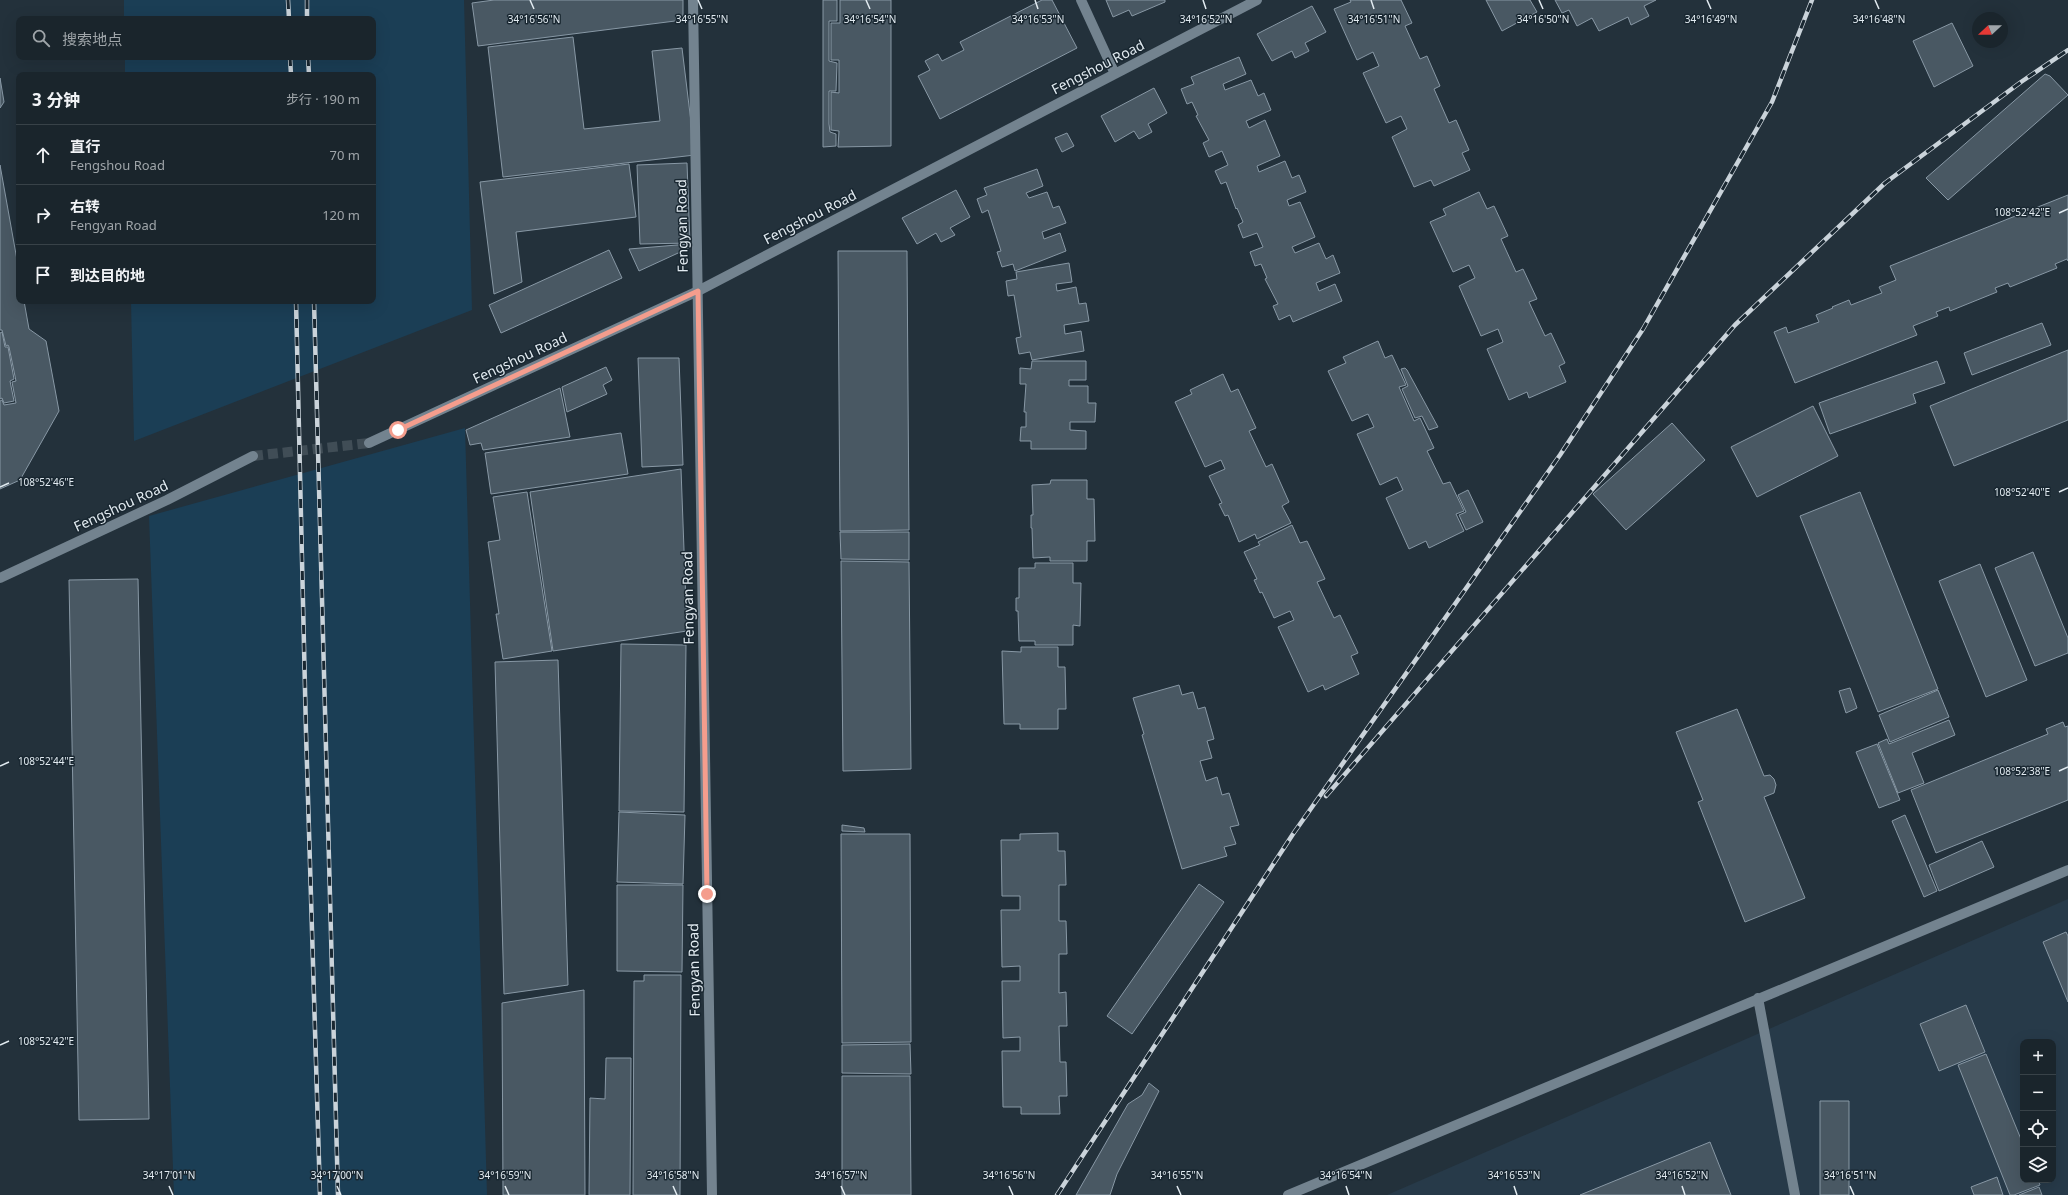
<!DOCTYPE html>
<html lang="zh">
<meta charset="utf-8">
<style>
:root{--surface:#1a252c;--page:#232d34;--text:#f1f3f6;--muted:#9fa5a9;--line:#384248}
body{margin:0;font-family:"Noto Sans","Noto Sans SC",sans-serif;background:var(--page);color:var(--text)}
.controls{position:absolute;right:12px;bottom:12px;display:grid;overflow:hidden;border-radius:8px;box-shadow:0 4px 16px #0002}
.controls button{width:36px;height:36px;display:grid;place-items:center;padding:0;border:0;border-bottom:1px solid var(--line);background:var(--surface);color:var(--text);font:20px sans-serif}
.compass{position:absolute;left:1972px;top:12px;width:36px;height:36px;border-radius:50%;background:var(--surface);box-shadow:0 4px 16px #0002;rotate:248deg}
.stop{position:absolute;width:12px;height:12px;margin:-9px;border:3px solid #f49d8d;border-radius:50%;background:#fff}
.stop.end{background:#f49d8d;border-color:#fff;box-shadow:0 1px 4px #0008}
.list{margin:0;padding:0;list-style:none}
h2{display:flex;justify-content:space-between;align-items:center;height:52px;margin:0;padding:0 16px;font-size:17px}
h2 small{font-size:13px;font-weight:400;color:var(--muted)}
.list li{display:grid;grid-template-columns:26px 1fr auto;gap:12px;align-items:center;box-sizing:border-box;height:60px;padding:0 16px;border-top:1px solid var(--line)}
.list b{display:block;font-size:15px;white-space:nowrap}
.list p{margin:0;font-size:13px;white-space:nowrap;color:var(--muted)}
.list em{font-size:13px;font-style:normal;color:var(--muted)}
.icon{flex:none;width:22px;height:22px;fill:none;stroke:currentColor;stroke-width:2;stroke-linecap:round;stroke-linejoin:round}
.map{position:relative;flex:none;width:2068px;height:1195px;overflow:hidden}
.search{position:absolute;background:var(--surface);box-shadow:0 4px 16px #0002;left:16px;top:16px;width:360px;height:44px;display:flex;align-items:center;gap:10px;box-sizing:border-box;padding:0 14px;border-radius:8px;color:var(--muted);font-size:15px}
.panel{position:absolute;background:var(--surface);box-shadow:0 4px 16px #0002;left:16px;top:72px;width:360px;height:232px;border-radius:8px}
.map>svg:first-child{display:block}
.built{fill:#273a49;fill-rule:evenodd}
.green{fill:#1b3e55}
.building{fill:#495863;stroke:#8898a5}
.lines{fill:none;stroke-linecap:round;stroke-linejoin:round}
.minor-tunnel{stroke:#404d56;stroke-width:10;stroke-dasharray:10 5;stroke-linecap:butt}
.minor{stroke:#73838f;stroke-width:10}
.tertiary{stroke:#73838f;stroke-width:10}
.rail-casing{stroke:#cad3da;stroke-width:4.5}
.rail{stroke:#192731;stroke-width:3;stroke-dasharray:9;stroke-linecap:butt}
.route{stroke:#f49d8d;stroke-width:5}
.ticks{fill:none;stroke:#e2ebf1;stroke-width:1.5}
.labels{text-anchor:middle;stroke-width:3;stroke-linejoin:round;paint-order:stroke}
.street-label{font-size:14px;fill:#e2ebf1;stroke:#192731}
.ticks-label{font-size:10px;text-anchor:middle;fill:#e2ebf1;stroke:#192731;stroke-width:3;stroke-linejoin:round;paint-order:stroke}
</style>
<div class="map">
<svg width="2068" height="1195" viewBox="0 0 2068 1195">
<rect width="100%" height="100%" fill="#23313b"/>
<path class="built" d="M2068 899V1195H1387ZM2023 1042H2053V1180H2023Z"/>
<path class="green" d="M124 0H464L472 310 134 441 131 301H373V75H125V57H373V19H124Z
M465 428 487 1195H174L149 516Z"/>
<path class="building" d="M494 0H683V20L478 46 472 3Z
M823 0H837V21H829V61L837 63 836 91H829V124L830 132 836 134V146L823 147Z
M840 0H891V146L838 147 839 131 831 130V92L839 93V60H831V23H840Z
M1042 0H1052L1077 48 940 119 918 76 930 70 925 61 938 54 942 61 964 50 960 42Z
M1106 0H1165V2L1132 16 1129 10 1113 17Z
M1350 0H1401L1412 23 1405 26 1420 59 1427 56 1440 86 1434 89 1449 123 1456 120 1469 150 1462 153 1470 170 1434 186 1431 180 1414 187 1392 137 1407 129 1401 116 1386 123 1363 73 1379 66 1373 52 1357 60 1334 9 1351 2Z
M1486 0H1530L1537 12 1502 31Z
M1555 0H1656L1644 6 1649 16 1631 25 1628 17 1599 31 1592 18 1577 26 1569 10 1562 13Z
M1312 6 1326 32 1305 43 1309 51 1295 58 1292 51 1272 61 1257 34Z
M1952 23 1973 66 1934 87 1913 41Z
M573 37 584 129 660 121 652 51 682 48 695 155 503 177 488 47Z
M1239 57 1246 74 1223 84 1225 90 1251 80 1258 96 1264 93 1271 110 1246 121 1249 128 1265 120 1280 156 1257 166 1259 172 1285 161 1292 178 1299 175 1306 192 1287 200 1289 206 1300 202 1315 237 1292 247 1295 253 1319 243 1326 259 1333 255 1340 273 1316 283 1319 291 1335 284 1342 301 1293 322 1290 315 1279 320 1273 306 1278 304 1265 279 1267 278 1261 264 1255 266 1250 252 1263 247 1257 233 1243 238 1238 225 1243 222 1237 208 1236 209 1226 182 1221 184 1215 171 1228 165 1222 151 1209 157 1203 143 1209 140 1196 116 1198 115 1192 102 1187 104 1181 89 1194 84 1191 77Z
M2045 74 2050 76 2068 95 1948 200 1926 178Z
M0 78 4 102 0 108Z
M1154 88 1167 113 1148 124 1152 132 1139 139 1134 131 1115 142 1101 116Z
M1067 133 1074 146 1062 152 1055 138Z
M687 163 690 243 640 244 637 165Z
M629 164 636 217 516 232 522 282 494 294 480 182Z
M0 165 19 271V301H24L29 329 46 341 59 411 20 480 0 489V401L2 400 4 405 16 403 12 382 16 381 9 347 8 345 6 346 2 330H0Z
M1037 169 1043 186 1026 193 1029 198 1047 192 1053 208 1059 206 1066 223 1042 232 1044 239 1060 233 1066 251 1015 271 1013 264 1002 267 997 252 1001 251 988 210 982 213 977 199 987 195 984 188Z
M956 190 970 217 950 228 955 235 941 242 936 233 917 244 902 218Z
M1479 192 1487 209 1494 206 1508 236 1501 239 1516 272 1523 269 1537 299 1529 302 1545 336 1551 333 1565 363 1559 366 1566 382 1529 398 1527 392 1509 400 1487 349 1503 342 1498 329 1481 336 1459 286 1475 278 1469 265 1453 272 1430 222 1446 215 1443 209Z
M2068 195V261L2067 259 2055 264 2057 268 2010 287 2008 283 1995 288 1997 292 1950 311 1949 307 1936 312 1938 316 1913 326 1917 335 1795 383 1774 332 1786 327 1788 333 1819 322 1816 315 1833 308 1832 307 1849 300 1851 305 1882 293 1879 287 1896 280 1890 266Z
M689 244V248L639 271 629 249Z
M609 250 622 278 501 333 489 305Z
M838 251H907L909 530 840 531Z
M1069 263 1072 282 1056 284 1057 291 1076 287 1079 304 1086 303 1089 321 1064 325 1065 334 1081 331 1084 351 1032 360 1030 352 1019 354 1016 338 1021 337 1014 295 1008 296 1006 281 1017 279 1016 272Z
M2042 323 2051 345 1972 375 1964 353Z
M2 332 5 347H8L14 379 10 381 14 401 4 403 2 398 0 399V333Z
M1378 341 1385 358 1392 355 1406 385 1399 387 1414 421 1420 418 1434 448 1427 451 1443 484 1450 482 1464 511 1456 514 1464 531 1429 548 1426 541 1409 549 1386 498 1403 490 1397 477 1380 485 1357 434 1374 427 1368 414 1352 421 1328 371 1346 363 1343 357Z
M2068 350V420L1954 466 1930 406Z
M638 358H679L683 465 642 467Z
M1032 361H1086V380H1069V386H1088V403H1096L1095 422H1070V430L1086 431V449H1031V441H1020L1021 427H1026V412H1024L1026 384H1020V368L1031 369Z
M1937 361 1945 383 1913 394 1916 403 1830 434 1819 403Z
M606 367 612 380 603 385 607 394 567 412 562 387Z
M1405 368 1407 370 1438 427 1429 430 1422 416 1415 418 1402 389 1408 386 1401 369Z
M1223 374 1231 392 1238 389 1256 428 1249 431 1266 467 1272 464 1289 502 1282 506 1291 523 1257 539 1255 534 1239 542 1228 515 1225 516 1219 504 1222 503 1209 476 1225 469 1221 460 1205 467 1175 402 1192 394 1190 390Z
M560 388 570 437 483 450 481 443 470 445 466 430Z
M1813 406 1838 456 1757 497 1731 447Z
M1672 423 1705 460 1626 530 1593 494Z
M621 433 628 474 491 494 485 453Z
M681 469 687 631 553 651 530 492Z
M1051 480H1087V499H1094L1095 541H1087V561H1050V557L1033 558 1032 528H1031V515H1033L1032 485 1050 484Z
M1468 490 1483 522 1466 530 1459 515 1466 512 1458 495Z
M527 492 552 651 503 659 496 614H499L488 542 500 540 493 497Z
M1860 492 1938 689 1878 712 1800 516Z
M1292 525 1300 543 1307 541 1325 579 1317 582 1334 618 1340 615 1358 653 1351 656 1359 674 1325 690 1323 685 1308 692 1278 627 1294 620 1290 611 1274 618 1262 592 1260 593 1254 580 1257 579 1244 552 1260 545 1258 542Z
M840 532H909V560L841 559Z
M2033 552 2068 638V653L2035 666 1995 568Z
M841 561 909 562 911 769 843 771Z
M1035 563H1073V583H1081L1080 626 1073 625V645H1035V641H1019L1018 611H1016V598H1019V568H1035Z
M1980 564 2027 680 1986 697 1939 581Z
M138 579 149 1119 79 1120 69 580Z
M621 644 686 645 684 812 619 811Z
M1021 647H1058V667H1065L1066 709H1058V729H1020V724H1004L1002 651 1021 652Z
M558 660 568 985 504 994 495 662Z
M1179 685 1182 695 1193 692 1198 709 1205 707 1214 739 1207 741 1212 758 1200 761 1206 781 1217 777 1222 795 1229 793 1239 825 1230 827 1236 844 1224 847 1227 856 1182 869 1142 735 1144 734 1133 698Z
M1850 688 1857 708 1846 713 1839 691Z
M1938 690 1949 717 1890 742 1879 715Z
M1737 709 1764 776 1770 775 1774 779 1776 785 1774 793 1764 797 1805 898 1745 922 1698 802 1703 800 1676 732Z
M1949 720 1955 735 1912 753 1924 783 1898 793 1878 743 1887 739 1889 744Z
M2063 722 2065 727 2068 726V800L1936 853 1911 790 2048 734 2046 729Z
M1877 744 1900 800 1879 808 1856 752Z
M619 812 685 815 683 884 617 882Z
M1905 815 1937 891 1924 897 1892 821Z
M842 825 864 828 865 832 842 831Z
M1058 833V851H1065L1066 885H1059V921H1066L1067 954H1059V993L1066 992 1067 1026H1059L1060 1062H1066L1067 1096H1059L1060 1114H1021V1107H1003L1002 1051H1020V1037L1003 1038 1002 981H1020V966L1002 967 1001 910H1020V896H1002L1001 840H1020V834Z
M841 834H910L911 1042 842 1043Z
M1982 841 1994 867 1939 891 1929 865Z
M1199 884 1224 902 1132 1034 1107 1016Z
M617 885H683L682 972 617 971Z
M2066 932 2068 936V1002L2043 942Z
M644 975H681L680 1195H633L634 981H644Z
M584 990 585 1195H503L502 1003Z
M1966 1005 1985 1052 1939 1071 1920 1024Z
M910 1044 911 1074 842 1073V1045Z
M1986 1054 2023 1144V1180H2038L2040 1185 2014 1195H2010L1958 1065Z
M606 1058H631L630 1195H589L590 1098 605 1099Z
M842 1076H910L911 1195H842Z
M1149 1083 1159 1091 1117 1174 1110 1195H1076L1128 1104 1142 1095Z
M1820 1101H1849V1195H1820Z
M1710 1142 1731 1195H1580Z
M1997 1177 2003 1195H1974L1971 1187Z
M2039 1187 2042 1195H2019Z"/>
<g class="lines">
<path class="minor-tunnel" d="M253 456 369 443"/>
<path class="minor" d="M1081 0 1115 74
M369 443 698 291 1257 0
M0 578 167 500 253 456
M1758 998 1795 1195
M1288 1195 2068 870"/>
<path class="tertiary" d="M693 0 712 1195"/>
<g class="rail-casing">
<path id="rail" d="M288 0 289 19
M307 0V19
M290 57 291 75
M308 57 309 75
M296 301 306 732 320 1195
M314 301 338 1195
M1326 796 1735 325 1885 183 2021 82 2068 50
M1057 1195 1293 834 1560 455 1643 329 1772 102 1812 0"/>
</g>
<use href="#rail" class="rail"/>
</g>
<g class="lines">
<path class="route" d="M398 430 698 291 707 894"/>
</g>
<path class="ticks" d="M530 0 534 9M698 0 702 9M866 0 870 9M1035 0 1038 9M1203 0 1206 9M1371 0 1374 9M1539 0 1543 9M1707 0 1711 9M1875 0 1879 9M2059 213 2068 209M0 487 9 483M2059 492 2068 488M0 766 9 762M2059 771 2068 767M0 1045 9 1041M169 1186 173 1195M337 1186 341 1195M505 1186 509 1195M673 1186 677 1195M841 1186 845 1195M1009 1186 1013 1195M1177 1186 1181 1195M1346 1186 1349 1195M1514 1186 1517 1195M1682 1186 1685 1195M1850 1186 1854 1195"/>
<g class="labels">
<g class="street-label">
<text transform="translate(1098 67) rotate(-27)" y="5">Fengshou Road</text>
<text transform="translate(810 217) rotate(-27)" y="5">Fengshou Road</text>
<text transform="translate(682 226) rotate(-91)" y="5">Fengyan Road</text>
<text transform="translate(520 358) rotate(-25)" y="5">Fengshou Road</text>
<text transform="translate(121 506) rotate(-25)" y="5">Fengshou Road</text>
<text transform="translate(688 598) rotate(-91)" y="5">Fengyan Road</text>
<text transform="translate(694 970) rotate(-91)" y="5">Fengyan Road</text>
</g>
</g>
<g class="ticks-label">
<text x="534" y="23">34°16'56"N</text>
<text x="702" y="23">34°16'55"N</text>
<text x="870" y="23">34°16'54"N</text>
<text x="1038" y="23">34°16'53"N</text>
<text x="1206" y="23">34°16'52"N</text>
<text x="1374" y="23">34°16'51"N</text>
<text x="1543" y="23">34°16'50"N</text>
<text x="1711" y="23">34°16'49"N</text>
<text x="1879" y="23">34°16'48"N</text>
<text x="2022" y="216">108°52'42"E</text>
<text x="46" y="486">108°52'46"E</text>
<text x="2022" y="496">108°52'40"E</text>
<text x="46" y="765">108°52'44"E</text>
<text x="2022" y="775">108°52'38"E</text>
<text x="46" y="1045">108°52'42"E</text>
<text x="169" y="1179">34°17'01"N</text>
<text x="337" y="1179">34°17'00"N</text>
<text x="505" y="1179">34°16'59"N</text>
<text x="673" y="1179">34°16'58"N</text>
<text x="841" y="1179">34°16'57"N</text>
<text x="1009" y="1179">34°16'56"N</text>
<text x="1177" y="1179">34°16'55"N</text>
<text x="1346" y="1179">34°16'54"N</text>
<text x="1514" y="1179">34°16'53"N</text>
<text x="1682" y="1179">34°16'52"N</text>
<text x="1850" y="1179">34°16'51"N</text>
</g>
</svg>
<div class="controls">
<button>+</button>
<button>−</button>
<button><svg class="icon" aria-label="locate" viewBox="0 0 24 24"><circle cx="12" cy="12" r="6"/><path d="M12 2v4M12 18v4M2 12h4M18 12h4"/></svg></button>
<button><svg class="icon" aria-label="layers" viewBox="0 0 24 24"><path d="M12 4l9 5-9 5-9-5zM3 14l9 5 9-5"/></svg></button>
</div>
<svg class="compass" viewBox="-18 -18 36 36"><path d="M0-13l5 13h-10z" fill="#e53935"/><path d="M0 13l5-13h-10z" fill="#9fa5a9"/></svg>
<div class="stop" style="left:398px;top:430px"></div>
<div class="stop end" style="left:707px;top:894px"></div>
<div class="search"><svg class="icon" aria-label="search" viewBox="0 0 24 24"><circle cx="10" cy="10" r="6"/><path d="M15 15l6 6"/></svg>搜索地点</div>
<section class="panel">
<h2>3 分钟<small>步行 · 190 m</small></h2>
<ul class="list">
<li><svg class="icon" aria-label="ahead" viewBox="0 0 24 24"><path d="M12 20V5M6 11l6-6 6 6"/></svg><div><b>直行</b><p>Fengshou Road</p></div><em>70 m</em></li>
<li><svg class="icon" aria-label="right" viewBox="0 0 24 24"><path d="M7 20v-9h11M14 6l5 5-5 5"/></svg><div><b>右转</b><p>Fengyan Road</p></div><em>120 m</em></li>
<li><svg class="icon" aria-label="arrive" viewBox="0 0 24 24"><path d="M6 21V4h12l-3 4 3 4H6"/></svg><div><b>到达目的地</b></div></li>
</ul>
</section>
</div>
